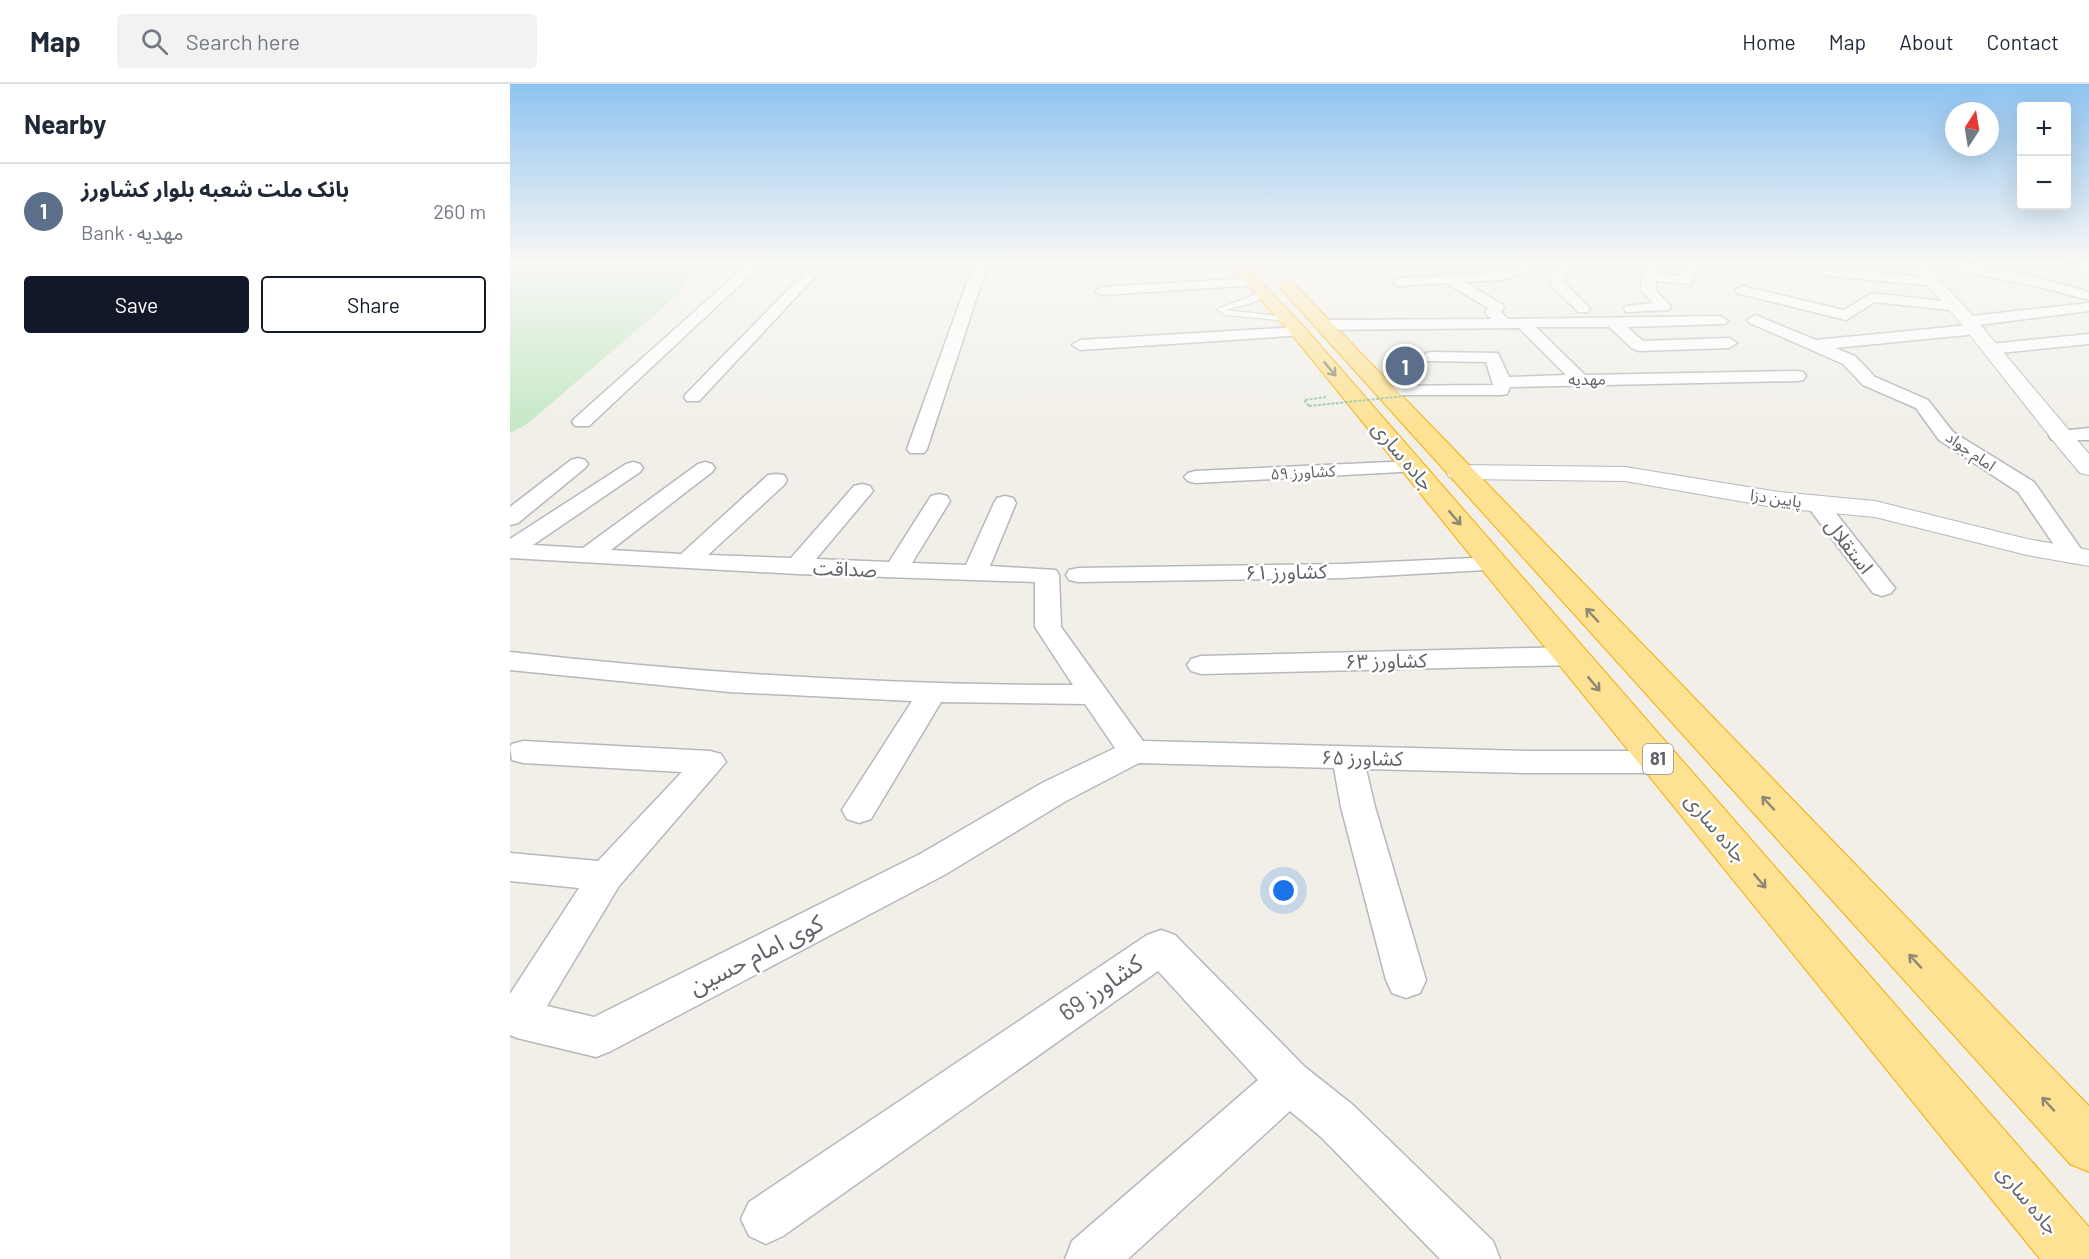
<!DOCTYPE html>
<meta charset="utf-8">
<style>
:root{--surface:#fff;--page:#f2f2f3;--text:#1f2937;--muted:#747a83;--line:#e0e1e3;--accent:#111827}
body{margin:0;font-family:Barlow,"Noto Sans Arabic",sans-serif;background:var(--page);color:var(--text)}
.controls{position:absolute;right:18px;top:18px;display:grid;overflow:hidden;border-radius:6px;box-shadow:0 6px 24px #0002}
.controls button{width:54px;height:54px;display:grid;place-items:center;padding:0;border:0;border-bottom:2px solid var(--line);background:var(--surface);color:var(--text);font:30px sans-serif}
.compass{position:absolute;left:1435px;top:18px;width:54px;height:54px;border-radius:50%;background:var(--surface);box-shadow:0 6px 24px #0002;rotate:12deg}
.you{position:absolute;left:774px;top:807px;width:21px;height:21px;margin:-15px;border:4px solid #fff;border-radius:50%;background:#1a73e8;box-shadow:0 0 0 9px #1a73e833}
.badge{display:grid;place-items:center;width:39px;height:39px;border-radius:50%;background:var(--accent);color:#fff;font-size:20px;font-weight:700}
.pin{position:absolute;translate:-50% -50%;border:3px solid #fff;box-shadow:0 2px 6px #0006}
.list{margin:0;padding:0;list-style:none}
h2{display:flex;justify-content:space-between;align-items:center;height:78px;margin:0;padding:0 24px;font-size:26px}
h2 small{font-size:20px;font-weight:400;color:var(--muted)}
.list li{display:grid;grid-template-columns:39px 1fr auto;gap:18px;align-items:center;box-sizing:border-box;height:96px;padding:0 24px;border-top:2px solid var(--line)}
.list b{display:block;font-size:22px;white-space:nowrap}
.list p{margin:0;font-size:20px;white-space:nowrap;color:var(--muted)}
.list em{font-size:20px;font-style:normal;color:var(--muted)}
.actions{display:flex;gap:12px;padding:18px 24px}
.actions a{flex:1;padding:14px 0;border:2px solid var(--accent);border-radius:6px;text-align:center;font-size:21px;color:var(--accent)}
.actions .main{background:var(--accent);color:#fff}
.icon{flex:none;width:33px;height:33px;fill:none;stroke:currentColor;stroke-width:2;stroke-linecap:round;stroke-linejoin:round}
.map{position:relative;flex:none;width:1579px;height:1175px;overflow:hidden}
header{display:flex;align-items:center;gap:36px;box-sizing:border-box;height:84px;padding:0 30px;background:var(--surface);border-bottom:2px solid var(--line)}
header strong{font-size:28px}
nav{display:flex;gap:33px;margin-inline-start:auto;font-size:21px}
.search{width:420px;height:54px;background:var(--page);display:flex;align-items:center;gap:15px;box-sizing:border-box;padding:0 21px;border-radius:6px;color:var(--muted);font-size:22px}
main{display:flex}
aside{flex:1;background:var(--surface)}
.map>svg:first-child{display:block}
.green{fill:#c5e8c5}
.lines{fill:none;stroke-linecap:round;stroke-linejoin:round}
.lane-casing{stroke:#b5b8bc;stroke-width:2}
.street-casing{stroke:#b5b8bc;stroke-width:3}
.secondary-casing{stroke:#b6babf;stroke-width:2}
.highway-casing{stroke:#f9ab00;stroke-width:2}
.path{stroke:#9cc7a9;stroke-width:2;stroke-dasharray:3 1.5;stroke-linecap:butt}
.lane{fill:#fff;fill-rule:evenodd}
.street{fill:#fff;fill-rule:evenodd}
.secondary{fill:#fff;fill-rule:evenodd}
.highway{fill:#fde293;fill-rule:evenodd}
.path-bridge{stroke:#9cc7a9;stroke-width:2;stroke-dasharray:3 1.5;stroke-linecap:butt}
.oneway{stroke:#8e8975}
.labels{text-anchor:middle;stroke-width:5;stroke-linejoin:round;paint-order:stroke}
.far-street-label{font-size:16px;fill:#5f6368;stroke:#fff}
.shield{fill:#fff;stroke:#8f9295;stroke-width:1.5}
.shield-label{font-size:18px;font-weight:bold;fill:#5f6368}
.street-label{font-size:20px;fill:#5f6368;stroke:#fff}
.near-street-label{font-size:24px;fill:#5f6368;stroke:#fff}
</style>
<header>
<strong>Map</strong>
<div class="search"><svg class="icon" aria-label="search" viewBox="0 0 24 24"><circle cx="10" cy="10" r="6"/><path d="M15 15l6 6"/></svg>Search here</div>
<nav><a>Home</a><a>Map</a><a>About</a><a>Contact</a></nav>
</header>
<main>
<aside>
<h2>Nearby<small></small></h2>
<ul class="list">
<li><span class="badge" style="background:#5c6f8a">1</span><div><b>بانک ملت شعبه بلوار کشاورز</b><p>Bank · مهدیه</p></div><em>260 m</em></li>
</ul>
<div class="actions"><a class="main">Save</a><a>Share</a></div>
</aside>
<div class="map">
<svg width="1579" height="1175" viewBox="0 0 1579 1175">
<rect width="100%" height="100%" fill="#f1efe8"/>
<path class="green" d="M12 179H202L195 183 196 188 177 196 170 209 17 340 0 349V182Z"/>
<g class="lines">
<g class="lane-casing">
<path id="lane" d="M753 208 757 210 756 212 742 219 716 226 776 233 780 235 779 237 715 231 707 225Z"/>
</g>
<g class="street-casing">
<path id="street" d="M239 179H253L79 342H65L62 338 65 334Z
M304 179H318L189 317H177L174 313 177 309Z
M464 179H478L417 365 414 369H400L397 365Z
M845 179H916L909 183 850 186 845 185 843 182Z
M1018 179H1037L1035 182 992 196 954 198 992 220 994 223 991 228 998 235 1210 232 1218 237 1215 240 1117 243 1133 257 1219 254 1227 259 1219 264 1129 267 1123 265 1099 243H1026L1075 291 1287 287 1293 288 1296 292 1293 296 1287 297 1000 303 997 310 991 311H875L869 310 866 306 869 302 983 301 976 278 916 277 914 273 916 269 922 268 988 269 999 293 1056 291 1009 244 813 246 805 241 813 236 981 235 975 228 978 224 936 199 889 202 882 198 889 194 929 192 935 189 941 191 990 188Z
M1058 179 1065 183 1053 194 1055 199 1078 222 1080 225 1078 228H1068L1043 203 1039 193 1053 180Z
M1143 179H1157L1148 189 1171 192 1178 179H1191L1181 200 1146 197 1145 205 1161 223 1159 226 1116 228 1114 225 1116 222 1143 219 1131 206 1132 192Z
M1423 179C1467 175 1536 196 1579 208V216L1525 202 1430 183Z
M1541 179 1579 181V189L1543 182Z
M1316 184 1424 194 1431 198 1424 202 1311 191 1309 188Z
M742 194 747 195 749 198 747 201 592 211 585 207 592 203Z
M1232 202 1334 226 1362 209 1448 219 1455 223 1448 227 1365 218 1336 236 1227 209 1225 206Z
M1579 219V227L1468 241 1475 245 1467 250 1325 264 1345 272 1365 293 1418 316 1443 348 1524 398 1576 472 1573 477 1564 479 1555 477 1508 408 1429 356 1406 324 1353 301 1333 280 1240 239 1237 236 1245 231 1250 233 1306 256 1459 241 1453 237 1461 232Z
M789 243 797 248 795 251 570 266 562 261 570 256Z
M1579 250V260L1480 270 1472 265 1480 260Z
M1579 344V356H1542L1539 352 1542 348Z
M68 374 75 376 78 380 75 384 8 439 0 441V423L61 376Z
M902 377 909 379 912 383 909 387 685 399 678 397 674 393 678 389 685 387Z
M123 378 130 380 133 384 130 388 23 461 73 464 188 380 195 378 202 380 205 384 202 388 101 466 171 470 258 391 266 390 274 391 277 396 274 401 198 471 281 474 344 402 352 400 360 402 363 407 306 475 379 478 421 412 429 410 437 412 440 417 402 479 456 481 484 419 487 414 495 412 503 414 506 419 480 482 546 486 549 491 551 543 633 657 1017 667H1150L1161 670 1166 678 1161 686 1150 689H1017L856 685 865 723 916 896 910 909 896 914 882 909 876 896 831 723 824 684 629 679 556 717 436 790 101 967 86 973 7 954 0 951V910L69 804 0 797V769L88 777 172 688 13 679 2 676 0 663 2 660 13 657 200 667 211 670 216 678 109 802 37 922 84 933 410 770 532 699 605 664 575 620 431 618 361 735 349 739 337 735 332 726 402 617 219 608 0 586V568C187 589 375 601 563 601L525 543V498L287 490 0 474V455L116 380Z
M1306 412 1314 414 1381 499 1385 504 1381 509 1372 512 1363 509 1295 419 1298 414Z
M984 473 993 475 996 480 993 485 833 494 568 498 559 496 556 491 559 486 568 484 833 480Z
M1061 563 1071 566 1075 572 1071 578 1061 581 691 590 681 587 677 581 681 575 691 572Z
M651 846 665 851 795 983 843 1021 983 1157 990 1175H930L811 1053 780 1027 618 1175H555L562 1157 748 996 648 887 273 1152 256 1160 239 1152 231 1135 239 1118 637 851Z"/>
</g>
<g class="secondary-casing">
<path id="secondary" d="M0 179H12L9 182 0 185Z
M1398 179H1413L1457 225 1579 370V391L1570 389 1549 364 1445 232Z
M948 381 1115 383 1269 408 1365 417 1517 455 1579 466V482L1517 471 1365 433 1269 424 1115 397 948 395 939 393 936 388 939 383Z"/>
</g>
<g class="highway-casing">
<path id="highway" d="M718 179H733L795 244 1579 1143V1175H1530L783 252Z
M778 198 784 200 1579 1022V1088L1560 1080 772 206 770 203 772 200Z"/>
</g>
<path class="path" d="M799 322 794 316 817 313"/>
<use href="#lane" class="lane"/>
<use href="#street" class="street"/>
<use href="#secondary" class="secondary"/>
<use href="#highway" class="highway"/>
<path class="path-bridge" d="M799 322 895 312"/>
</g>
<defs><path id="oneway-shaft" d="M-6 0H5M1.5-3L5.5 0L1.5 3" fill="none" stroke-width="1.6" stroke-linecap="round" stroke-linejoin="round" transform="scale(1.5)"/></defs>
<g class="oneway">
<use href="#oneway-shaft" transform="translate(820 285) rotate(50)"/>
<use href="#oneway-shaft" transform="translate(945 434) rotate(50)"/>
<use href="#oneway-shaft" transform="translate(1082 531) rotate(-133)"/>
<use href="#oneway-shaft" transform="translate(1084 600) rotate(50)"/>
<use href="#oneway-shaft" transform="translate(1258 719) rotate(-133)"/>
<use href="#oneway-shaft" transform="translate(1250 797) rotate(50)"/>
<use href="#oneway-shaft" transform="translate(1405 877) rotate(-133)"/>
<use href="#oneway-shaft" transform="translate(1538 1020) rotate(-133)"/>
</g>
<linearGradient id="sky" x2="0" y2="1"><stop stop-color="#8fc3f1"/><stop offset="0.52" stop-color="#f9f8f5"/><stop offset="1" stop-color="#f9f8f5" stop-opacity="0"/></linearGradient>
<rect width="1579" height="343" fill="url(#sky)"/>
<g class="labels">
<g class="far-street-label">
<text transform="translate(1077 295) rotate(-1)" y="6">مهدیه</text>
<text transform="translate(1461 367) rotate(35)" y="6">امام جواد</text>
<text transform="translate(793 388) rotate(-3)" y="6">کشاورز ۵۹</text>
<text transform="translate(1266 414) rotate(8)" y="6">پایین دزا</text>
</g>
<rect class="shield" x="1133" y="660" width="30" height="30" rx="4.5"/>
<g class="shield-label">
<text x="1148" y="681">81</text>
</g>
<g class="street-label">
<text transform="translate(893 372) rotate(50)" y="7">جاده ساری</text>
<text transform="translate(1339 462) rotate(52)" y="7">استقلال</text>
<text transform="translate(335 485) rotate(2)" y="7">صداقت</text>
<text transform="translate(776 488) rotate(-1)" y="7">کشاورز ۶۱</text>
<text transform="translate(876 577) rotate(-1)" y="7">کشاورز ۶۳</text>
<text transform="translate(852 674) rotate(1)" y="7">کشاورز ۶۵</text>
<text transform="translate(1206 744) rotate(50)" y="7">جاده ساری</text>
<text transform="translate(1518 1116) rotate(50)" y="7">جاده ساری</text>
</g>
<g class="near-street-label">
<text transform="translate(246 871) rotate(-27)" y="8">کوی امام حسین</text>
<text transform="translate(591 904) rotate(-35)" y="8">کشاورز 69</text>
</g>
</g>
</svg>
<div class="controls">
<button>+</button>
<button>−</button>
</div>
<svg class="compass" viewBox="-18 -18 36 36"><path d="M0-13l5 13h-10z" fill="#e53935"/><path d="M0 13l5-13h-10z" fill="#747a83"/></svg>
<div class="you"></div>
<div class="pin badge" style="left:895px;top:282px;background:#5c6f8a">1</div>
</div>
</main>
